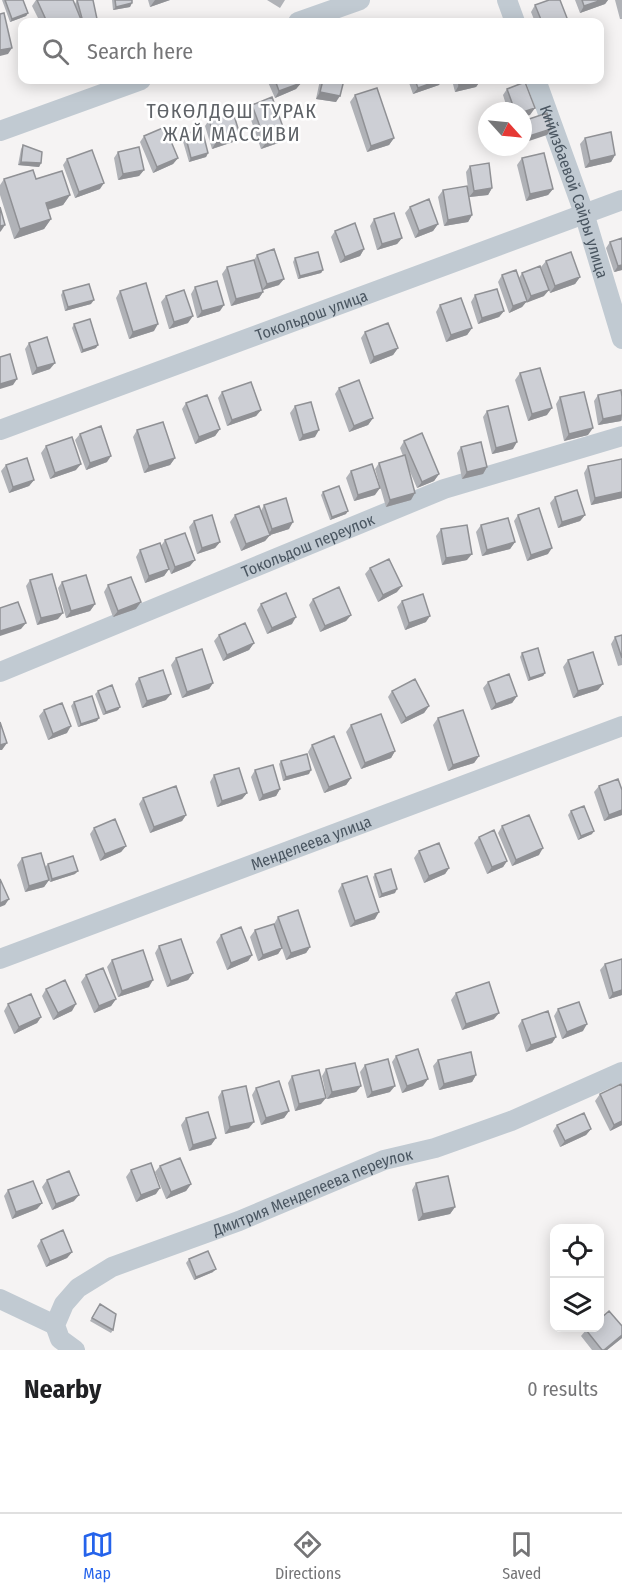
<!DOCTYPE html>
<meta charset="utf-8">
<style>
:root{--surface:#fff;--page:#f6f6f6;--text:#202124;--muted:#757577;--line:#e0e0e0;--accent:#2563eb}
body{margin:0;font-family:"Fira Sans Condensed",sans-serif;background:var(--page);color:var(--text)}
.controls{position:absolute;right:18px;bottom:18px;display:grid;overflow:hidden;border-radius:12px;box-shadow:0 3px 15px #0003}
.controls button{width:54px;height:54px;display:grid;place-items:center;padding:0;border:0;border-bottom:2px solid var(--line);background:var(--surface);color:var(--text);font:30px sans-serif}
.compass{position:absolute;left:478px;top:102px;width:54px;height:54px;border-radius:50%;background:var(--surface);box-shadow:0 3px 15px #0003;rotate:117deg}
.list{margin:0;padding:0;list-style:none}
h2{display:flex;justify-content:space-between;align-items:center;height:78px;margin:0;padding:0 24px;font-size:26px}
h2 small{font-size:20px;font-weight:400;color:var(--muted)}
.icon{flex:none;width:33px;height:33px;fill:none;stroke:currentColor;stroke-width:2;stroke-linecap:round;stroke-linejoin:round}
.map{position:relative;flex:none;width:622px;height:1350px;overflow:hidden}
.search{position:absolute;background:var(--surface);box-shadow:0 3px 15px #0003;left:18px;right:18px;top:18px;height:66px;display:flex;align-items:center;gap:15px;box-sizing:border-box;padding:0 21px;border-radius:12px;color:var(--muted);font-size:22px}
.sheet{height:162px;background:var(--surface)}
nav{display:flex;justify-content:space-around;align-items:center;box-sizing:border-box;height:84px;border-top:2px solid var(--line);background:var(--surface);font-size:16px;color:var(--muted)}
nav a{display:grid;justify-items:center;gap:3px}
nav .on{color:var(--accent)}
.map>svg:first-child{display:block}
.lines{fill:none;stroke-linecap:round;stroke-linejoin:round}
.street{stroke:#c1cad2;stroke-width:20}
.wall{fill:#b0b2b7}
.shaded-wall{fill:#909195}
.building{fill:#cdcfd5;stroke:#909195;stroke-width:1.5}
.labels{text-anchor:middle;stroke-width:5;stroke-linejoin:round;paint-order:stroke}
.street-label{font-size:16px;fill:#4a5661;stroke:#fff}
.quarter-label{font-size:20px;letter-spacing:1.5px;fill:#5f6368;stroke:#fff}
</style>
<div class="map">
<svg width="622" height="1350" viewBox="0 0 622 1350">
<rect width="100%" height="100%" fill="#f5f3f3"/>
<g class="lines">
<g class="street">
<path d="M507 0 515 22"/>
<path d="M298 22 360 0"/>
<path id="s1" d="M536 80 584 213 622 339"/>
<path d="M0 131 141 80"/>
<path id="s2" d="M0 430 622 200"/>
<path id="s3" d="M0 672 444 489 622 436"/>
<path id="s4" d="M0 959 622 726"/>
<path d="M0 1299 55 1325"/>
<path id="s5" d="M75 1350 60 1339 55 1325 64 1304 78 1288 112 1267 239 1221 384 1160 435 1148 511 1121 622 1072"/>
</g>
</g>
<path class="wall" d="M2 0H23L28 13 26 16 10 22Z
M36 0H73L76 8 75 4 77 0 97 19 95 22H40L32 6Z
M112 0H132L130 7 113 10Z
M148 0H170L150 7Z
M267 0H285L280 8Z
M575 0H608L605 4 580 13Z
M615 0H622V19H620Z
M535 5 567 18 564 22H535L531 12Z
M267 80H300L301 83 296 89 275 98Z
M320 80H344L336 102 316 99Z
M408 80H442L439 85 413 94Z
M452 80H481L476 87 455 92Z
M507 89 530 115 523 111H508L503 95Z
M355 95 394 138 389 145 367 152 350 102Z
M252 105 281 142 261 149 248 111Z
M209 120 240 135 236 141 212 149 205 126Z
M185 134 208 153 206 157 189 162 182 138Z
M144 136 178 158 173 164 153 173 140 142Z
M585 138 615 155 611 162 585 168 580 144Z
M23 145 41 163 39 167 18 165 21 149Z
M118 152 144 170 139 176 118 180 114 158Z
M522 158 553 189 548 195 526 201 517 165Z
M67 159 100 189 75 198 63 165Z
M470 166 492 188 488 195 469 197 466 172Z
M4 179H36L70 195 63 205 48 210 51 219 44 229 14 239 0 195V185Z
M443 190 472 215 468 222 444 226 438 197Z
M410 207 438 224 433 231 415 238 405 213Z
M374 219 402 238 397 244 377 250 370 226Z
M335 231 364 249 360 256 340 263 331 237Z
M610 242 622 270 614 272 606 248Z
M257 255 279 285 263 290V292L259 298 231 306 222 274 227 267 254 260Z
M295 258 323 270 321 273 298 279 293 262Z
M546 261 580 277 575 284 550 293 541 267Z
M522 273 544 296 526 302 522 307 509 313 498 282 502 275 519 278Z
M195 287 220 311 197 318 191 294Z
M63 291 91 304 65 311 61 295Z
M120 291 154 331 129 339 116 298Z
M475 295 504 311 499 317 478 324 471 302Z
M166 296 188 323 169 329 161 302Z
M440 305 472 328 467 335 446 342 436 312Z
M74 324 96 348 81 353 72 328Z
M365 332 398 348 393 355 370 364 361 338Z
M29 343 50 369 32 375 25 349Z
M520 373 547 415 528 421 515 380Z
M339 388 373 418 368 425 349 432 335 394Z
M222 392 261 410 256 416 227 426 218 398Z
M598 395 622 397V420L621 421 598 425 594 401Z
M560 397 588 435 564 441 556 404Z
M186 403 220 429 215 436 195 444 182 409Z
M295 406 315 437 299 441 290 413Z
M487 411 513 449 492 454 483 417Z
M137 430 175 458 170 465 144 473 133 437Z
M80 434 107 462 86 470 75 440Z
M404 441 439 474 434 481 417 488 408 467 411 500 386 507 375 469 379 463 403 456 400 448Z
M46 446 76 470 50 479 41 453Z
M461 447 487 467 483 474 462 479 457 453Z
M6 465 34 480 29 486 9 493 1 471Z
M588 466 622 498 591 505 584 473Z
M351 471 375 495 354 501 346 478Z
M323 492 346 514 330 520 321 495Z
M555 497 585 515 580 521 558 528 550 503Z
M264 505 289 529 270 535 265 541 241 551 230 522 235 515 261 511Z
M518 515 548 554 527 561 514 521Z
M194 521 220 542 215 548 197 554 189 527Z
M481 525 515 542 510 549 482 556 476 532Z
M441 529 467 560 442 565 436 536Z
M165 540 190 566 171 574 169 569 164 576 145 583 136 557 140 550 161 546Z
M370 568 397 592 378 602 365 574Z
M30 580 58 619 37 625 26 586Z
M62 582 95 604 90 611 66 618 58 588Z
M108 585 136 609 113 617 104 592Z
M313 599 351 615 346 621 320 632 309 605Z
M402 601 426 622 405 630 397 607Z
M261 604 292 624 267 634 257 610Z
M219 635 254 643 249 650 223 661 214 641Z
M622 635V665L618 666 611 644 615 637Z
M522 653 545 673 543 676 528 681 520 657Z
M176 658 213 683 209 689 182 698 171 665Z
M568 660 598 690 573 698 563 667Z
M139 678 166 700 142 708 135 684Z
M488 682 517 696 512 703 491 710 483 688Z
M98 691 120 707 118 710 103 715 95 694Z
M392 691 429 706 424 713 401 724 388 697Z
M74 702 97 721 78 727 71 706Z
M44 710 67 733 48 740 39 716Z
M438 718 479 756 474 763 448 771 433 725Z
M351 725 395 751 391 758 361 769 346 732Z
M312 745 351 778 346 785 324 793 308 752Z
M281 761 309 774 283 781 279 764Z
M255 770 280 789 276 796 259 801 251 777Z
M214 775 247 793 242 799 217 807 210 782Z
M599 786 622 790V815L604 821 594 792Z
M143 798 186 815 182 821 150 833 139 804Z
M571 811 592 834 578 840 568 815Z
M502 826 539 855 512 866 498 833Z
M94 828 126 846 121 852 100 861 90 834Z
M479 837 507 861 503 867 487 874 474 843Z
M419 851 449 868 445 874 424 883 414 858Z
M22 858 49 880 44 887 25 892 17 865Z
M48 864 75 874 50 882 45 867Z
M375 874 395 893 379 898 373 877Z
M342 884 375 919 350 927 338 891Z
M278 917 310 947 306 953 286 960 282 948 278 954 258 961 250 937 255 930 274 924Z
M221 935 252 955 248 961 227 970 216 942Z
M159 946 193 973 188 980 167 987 155 953Z
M112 960 149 987 118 997 107 967Z
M605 964 622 995 609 999 600 970Z
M86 975 116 999 111 1006 94 1013 81 982Z
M46 989 72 1011 53 1020 42 996Z
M456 993 494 1019 462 1030 451 1000Z
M8 1004 41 1017 37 1023 14 1034 4 1011Z
M558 1009 583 1031 562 1039 554 1016Z
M522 1020 556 1037 552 1043 526 1052 518 1026Z
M396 1056 423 1086 402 1093 392 1062Z
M438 1060 476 1075 472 1082 439 1090 433 1066Z
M365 1065 390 1092 367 1098 360 1072Z
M326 1069 361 1086 356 1092 327 1099 322 1076Z
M292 1076 321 1104 295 1111 288 1083Z
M256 1088 289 1111 284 1118 261 1125 252 1095Z
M222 1091 249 1128 225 1134 218 1097Z
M600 1094 622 1125 610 1131 595 1101Z
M186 1118 216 1138 211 1145 189 1151 181 1125Z
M557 1125 591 1129 586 1135 560 1147 553 1131Z
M160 1166 191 1184 186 1191 166 1199 155 1172Z
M131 1170 156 1194 136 1202 126 1177Z
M47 1180 74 1201 52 1210 42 1187Z
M416 1183 455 1207 450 1214 418 1221 412 1190Z
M8 1190 42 1203 37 1209 12 1219 4 1196Z
M41 1240 72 1252 67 1258 46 1267 37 1246Z
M189 1259 213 1272 194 1280 186 1263Z
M98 1307 113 1330 111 1333 90 1321Z
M622 1326V1338L607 1350H592L581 1336 586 1330Z"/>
<path class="shaded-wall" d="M155 0H170L150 7Z
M602 0H608L605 4 580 13 584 6Z
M132 3 130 7 113 10 116 7Z
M28 13 26 16 10 22 12 19Z
M97 19 95 22H82Z
M12 48 8 54 0 56V50Z
M440 80H442L439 85 413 94 418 88Z
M481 80 476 87 455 92 459 85Z
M301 83 296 89 275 98 279 91Z
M320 92 340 96 336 102 316 99Z
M535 108 530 115 523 117V112Z
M551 129 547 135 523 143V138Z
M240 135 236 141 212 149 216 142Z
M286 135 281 142 261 149 266 143Z
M394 138 389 145 367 152 371 146Z
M502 147H510L500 150Z
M208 153 206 157 189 162 191 158Z
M615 155 611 162 585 168 590 161Z
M178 158 173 164 153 173 157 167Z
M21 162 41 163 39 167 18 165Z
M144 170 139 176 118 180 123 174Z
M104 183 100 189 75 198 79 192Z
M492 188 488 195 469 197 474 191Z
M553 189 548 195 526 201 530 194Z
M70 195 63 205 39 212 46 203Z
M472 215 468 222 444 226 448 220Z
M51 219 44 229 14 239 20 229Z
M438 224 433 231 415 238 419 231Z
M5 225 1 231 0 232V226Z
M402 238 397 244 377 250 382 244Z
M364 249 360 256 340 263 345 257Z
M622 265V270L614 272 618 266Z
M323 270 321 273 298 279 300 276Z
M580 277 575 284 550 293 555 286Z
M284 279 279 285 262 290 267 284Z
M549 290 544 296 526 303 531 296Z
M263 292 259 298 231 306 236 299Z
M94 300 91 304 65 311 68 307Z
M527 301 522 307 509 313 513 306Z
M224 305 220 311 197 318 202 311Z
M504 311 499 317 478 324 482 318Z
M193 316 188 323 169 329 174 322Z
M158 324 154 331 129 339 133 332Z
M472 328 467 335 446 342 451 335Z
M98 345 96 348 81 353 83 350Z
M398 348 393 355 370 364 374 357Z
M55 363 50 369 32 375 37 368Z
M17 379 13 385 0 389V384Z
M552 408 547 415 528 421 532 414Z
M261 410 256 416 227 426 232 420Z
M622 415 621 421 598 425 603 419Z
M373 418 368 425 349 432 354 426Z
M593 428 588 435 564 441 569 434Z
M220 429 215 436 195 444 199 437Z
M319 430 315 437 299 441 303 435Z
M517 442 513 449 492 454 496 448Z
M111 456 107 462 86 470 90 463Z
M175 458 170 465 144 473 149 466Z
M81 464 76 470 50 479 55 473Z
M487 467 483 474 462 479 467 472Z
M439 474 434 481 417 488 422 482Z
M34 480 29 486 9 493 13 487Z
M380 488 375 495 354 501 358 495Z
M622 492V498L591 505 595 498Z
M415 493 411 500 386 507 390 500Z
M348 511 346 514 330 520 332 517Z
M585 515 580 521 558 528 562 522Z
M293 522 289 529 267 536 272 529Z
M270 535 265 541 241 551 246 544Z
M220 542 215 548 197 554 202 548Z
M515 542 510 549 482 556 487 550Z
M552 548 548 554 527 561 531 555Z
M472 554 467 560 442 565 446 558Z
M195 560 190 566 171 574 175 567Z
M169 569 164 576 145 583 149 576Z
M402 586 397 592 378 602 383 595Z
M141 602 136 609 113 617 118 611Z
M95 604 90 611 66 618 71 611Z
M63 613 58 619 37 625 41 618Z
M351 615 346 621 320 632 325 626Z
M430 616 426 622 405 630 409 623Z
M296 617 292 624 267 634 272 628Z
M26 623 21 629 0 636V631Z
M254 643 249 650 223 661 227 655Z
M545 673 543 676 528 681 530 678Z
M213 683 209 689 182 698 187 692Z
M603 684 598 690 573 698 578 691Z
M171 694 166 700 142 708 147 701Z
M517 696 512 703 491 710 496 704Z
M429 706 424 713 401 724 406 718Z
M120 707 118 710 103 715 106 712Z
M99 718 97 721 78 727 81 724Z
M71 726 67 733 48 740 53 734Z
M7 743 2 750H0V745Z
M395 751 391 758 361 769 365 763Z
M479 756 474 763 448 771 453 765Z
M311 770 309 774 283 781 286 777Z
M351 778 346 785 324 793 329 787Z
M280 789 276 796 259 801 263 795Z
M247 793 242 799 217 807 222 801Z
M622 810V815L604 821 609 815Z
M186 815 182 821 150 833 154 827Z
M594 831 592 834 578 840 581 836Z
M126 846 121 852 100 861 105 854Z
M543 848 539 855 512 866 516 860Z
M507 861 503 867 487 874 492 867Z
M449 868 445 874 424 883 429 876Z
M78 871 75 874 50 882 52 879Z
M49 880 44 887 25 892 29 886Z
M397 889 395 893 379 898 382 894Z
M9 899 5 905 0 907V903Z
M379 912 375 919 350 927 355 921Z
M310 947 306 953 286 960 291 953Z
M282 948 278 954 258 961 263 955Z
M252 955 248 961 227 970 231 963Z
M193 973 188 980 167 987 171 981Z
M153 980 149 987 118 997 122 991Z
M622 990V995L609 999 613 993Z
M116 999 111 1006 94 1013 99 1006Z
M76 1004 72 1011 53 1020 58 1013Z
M499 1013 494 1019 462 1030 466 1024Z
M41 1017 37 1023 14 1034 19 1027Z
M587 1024 583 1031 562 1039 567 1032Z
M556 1037 552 1043 526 1052 531 1045Z
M476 1075 472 1082 439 1090 444 1084Z
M428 1079 423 1086 402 1093 407 1086Z
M361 1086 356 1092 327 1099 332 1092Z
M395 1086 390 1092 367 1098 372 1092Z
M326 1098 321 1104 295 1111 299 1104Z
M289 1111 284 1118 261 1125 266 1118Z
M622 1121V1125L610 1131 614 1125Z
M254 1122 249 1128 225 1134 230 1127Z
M591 1129 586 1135 560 1147 565 1141Z
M216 1138 211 1145 189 1151 193 1145Z
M191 1184 186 1191 166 1199 171 1192Z
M160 1188 156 1194 136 1202 141 1195Z
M79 1195 74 1201 52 1210 56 1204Z
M42 1203 37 1209 12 1219 16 1212Z
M455 1207 450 1214 418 1221 423 1214Z
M72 1252 67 1258 46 1267 50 1261Z
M216 1269 213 1272 194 1280 196 1277Z
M622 1335V1338L607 1350H604Z"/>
<path class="building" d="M5 0H23L28 13 12 19Z
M37 0H73L82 22H47Z
M77 0H93L97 19 83 22Z
M115 0H132V3L116 7Z
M549 0H560L567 18 557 22H542L535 5Z
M582 0H602L584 6Z
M4 13 12 48 0 50V14Z
M275 80H300L301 83 279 91Z
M323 80H344L340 96 320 92Z
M415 80H440L418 88Z
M458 80H481L459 85Z
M525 82 535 108 523 112V111H515L507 89Z
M377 88 394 138 371 146 355 95Z
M272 97 286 135 266 143 252 105Z
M233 112 240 135 216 142 209 120Z
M547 113 551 129 523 138V121Z
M165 127 178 158 157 167 144 136Z
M202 129 208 153 191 158 185 134Z
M611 132 615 155 590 161 585 138Z
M23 145 42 152 41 163 21 162Z
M139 147 144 170 123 174 118 152Z
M92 150 104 183 79 192 67 159Z
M544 153 553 189 530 194 522 158Z
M489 163 492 188 474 191 470 166Z
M33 170 36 179 62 171 70 195 46 203 51 219 20 229 4 179Z
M467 186 472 215 448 220 443 190Z
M429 199 438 224 419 231 410 207Z
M0 207 5 225 0 226Z
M394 213 402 238 382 244 374 219Z
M355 223 364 249 345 257 335 231Z
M622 238V265L618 266 610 242Z
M274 249 284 279 267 284 257 255Z
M318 252 323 270 300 276 295 258Z
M571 252 580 277 555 286 546 261Z
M254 260 263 292 236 299 227 267Z
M540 266 549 290 531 296 522 273Z
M516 270 527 301 513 306 502 275Z
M217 281 224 305 202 311 195 287Z
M146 283 158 324 133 332 120 291Z
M89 284 94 300 68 307 63 291Z
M497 289 504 311 482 318 475 295Z
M184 290 193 316 174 322 166 296Z
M461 298 472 328 451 335 440 305Z
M90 319 98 345 83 350 74 324Z
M388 323 398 348 374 357 365 332Z
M47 337 55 363 37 368 29 343Z
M10 354 17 379 0 384V357Z
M540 368 552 408 532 414 520 373Z
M359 380 373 418 354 426 339 388Z
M251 382 261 410 232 420 222 392Z
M621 390 622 397V415L603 419 598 395Z
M584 392 593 428 569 434 560 397Z
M207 395 220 429 199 437 186 403Z
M311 402 319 430 303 435 295 406Z
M508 406 517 442 496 448 487 411Z
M163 422 175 458 149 466 137 430Z
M101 426 111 456 90 463 80 434Z
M422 433 439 474 422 482 404 441Z
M72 437 81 464 55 473 46 446Z
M481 442 487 467 467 472 461 447Z
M405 455 415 493 390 500 379 463Z
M27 458 34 480 13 487 6 465Z
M622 459V492L595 498 588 466Z
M372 464 380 488 358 495 351 471Z
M339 486 348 511 332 517 323 492Z
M577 490 585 515 562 522 555 497Z
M286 498 293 522 272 529 264 505Z
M259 506 270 535 246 544 235 515Z
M539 508 552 548 531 555 518 515Z
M212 515 220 542 202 548 194 521Z
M508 518 515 542 487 550 481 525Z
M467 525 472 554 446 558 441 529Z
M185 533 195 560 175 567 165 540Z
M160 543 169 569 149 576 140 550Z
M389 559 402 586 383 595 370 568Z
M52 574 63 613 41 618 30 580Z
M86 575 95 604 71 611 62 582Z
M131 577 141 602 118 611 108 585Z
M339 587 351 615 325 626 313 599Z
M286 593 296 617 272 628 261 604Z
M423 594 430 616 409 623 402 601Z
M18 602 26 623 0 631V608Z
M245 623 254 643 227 655 219 635Z
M622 635V658L615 637Z
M538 648 545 673 530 678 522 653Z
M202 649 213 683 187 692 176 658Z
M593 652 603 684 578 691 568 660Z
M163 670 171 694 147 701 139 678Z
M509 674 517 696 496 704 488 682Z
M415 679 429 706 406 718 392 691Z
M112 685 120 707 106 712 98 691Z
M92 696 99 718 81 724 74 702Z
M62 703 71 726 53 734 44 710Z
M463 710 479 756 453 765 438 718Z
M381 714 395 751 365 763 351 725Z
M0 722 7 743 0 745Z
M334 736 351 778 329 787 312 745Z
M307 754 311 770 286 777 281 761Z
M273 765 280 789 263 795 255 770Z
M239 768 247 793 222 801 214 775Z
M618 779 622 790V810L609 815 599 786Z
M176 786 186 815 154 827 143 798Z
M584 806 594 831 581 836 571 811Z
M529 815 543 848 516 860 502 826Z
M115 819 126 846 105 854 94 828Z
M494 830 507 861 492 867 479 837Z
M439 843 449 868 429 876 419 851Z
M41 853 49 880 29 886 22 858Z
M73 856 78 871 52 879 48 864Z
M391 869 397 889 382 894 375 874Z
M367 876 379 912 355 921 342 884Z
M0 879 9 899 0 903Z
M298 910 310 947 291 953 278 917Z
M274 924 282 948 263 955 255 930Z
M241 927 252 955 231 963 221 935Z
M181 939 193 973 171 981 159 946Z
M143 950 153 980 122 991 112 960Z
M622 959V990L613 993 605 964Z
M103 968 116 999 99 1006 86 975Z
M65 980 76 1004 58 1013 46 989Z
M489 982 499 1013 466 1024 456 993Z
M31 994 41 1017 19 1027 8 1004Z
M579 1002 587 1024 567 1032 558 1009Z
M548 1011 556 1037 531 1045 522 1020Z
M418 1049 428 1079 407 1086 396 1056Z
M471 1052 476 1075 444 1084 438 1060Z
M388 1059 395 1086 372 1092 365 1065Z
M355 1063 361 1086 332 1092 326 1069Z
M319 1070 326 1098 299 1104 292 1076Z
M279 1081 289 1111 266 1118 256 1088Z
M621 1084 622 1087V1121L614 1125 600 1094Z
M246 1086 254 1122 230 1127 222 1091Z
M208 1112 216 1138 193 1145 186 1118Z
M584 1113 591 1129 565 1141 557 1125Z
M180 1158 191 1184 171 1192 160 1166Z
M151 1163 160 1188 141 1195 131 1170Z
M69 1171 79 1195 56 1204 47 1180Z
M448 1176 455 1207 423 1214 416 1183Z
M33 1181 42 1203 16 1212 8 1190Z
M63 1230 72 1252 50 1261 41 1240Z
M208 1251 216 1269 196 1277 189 1259Z
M100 1304 116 1314 113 1330 92 1318Z
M609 1311 622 1326V1335L604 1350H602L586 1330 589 1328H600V1319Z"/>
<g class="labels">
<g class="street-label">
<text dy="6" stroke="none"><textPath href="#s1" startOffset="118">Кийизбаевой Сайры улица</textPath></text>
<text dy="6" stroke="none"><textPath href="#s2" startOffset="332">Токольдош улица</textPath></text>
<text dy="6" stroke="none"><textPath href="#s3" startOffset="333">Токольдош переулок</textPath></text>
<text dy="6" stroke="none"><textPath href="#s4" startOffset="332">Менделеева улица</textPath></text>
<text dy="6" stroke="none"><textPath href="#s5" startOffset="332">Дмитрия Менделеева переулок</textPath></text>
</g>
<g class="quarter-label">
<text x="232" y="118">ТӨКӨЛДӨШ ТУРАК<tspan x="232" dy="23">ЖАЙ МАССИВИ</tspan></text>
</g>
</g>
</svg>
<div class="controls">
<button><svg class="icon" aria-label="locate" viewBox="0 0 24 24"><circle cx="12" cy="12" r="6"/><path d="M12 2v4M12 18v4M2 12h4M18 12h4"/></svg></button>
<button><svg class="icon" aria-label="layers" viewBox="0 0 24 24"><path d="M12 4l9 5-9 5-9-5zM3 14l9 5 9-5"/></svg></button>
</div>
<svg class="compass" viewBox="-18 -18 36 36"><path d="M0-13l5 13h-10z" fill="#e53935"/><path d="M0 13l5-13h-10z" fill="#757577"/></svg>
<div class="search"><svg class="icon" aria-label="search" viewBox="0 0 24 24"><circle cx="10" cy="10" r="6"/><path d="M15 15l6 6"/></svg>Search here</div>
</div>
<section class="sheet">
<h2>Nearby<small>0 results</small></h2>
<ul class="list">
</ul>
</section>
<nav>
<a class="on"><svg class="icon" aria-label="map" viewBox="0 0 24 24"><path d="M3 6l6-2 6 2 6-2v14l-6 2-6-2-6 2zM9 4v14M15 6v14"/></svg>Map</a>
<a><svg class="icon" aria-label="directions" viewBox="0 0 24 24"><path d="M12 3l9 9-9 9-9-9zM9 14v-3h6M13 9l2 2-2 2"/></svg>Directions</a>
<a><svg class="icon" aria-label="saved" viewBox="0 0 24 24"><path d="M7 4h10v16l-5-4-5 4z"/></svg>Saved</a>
</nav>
